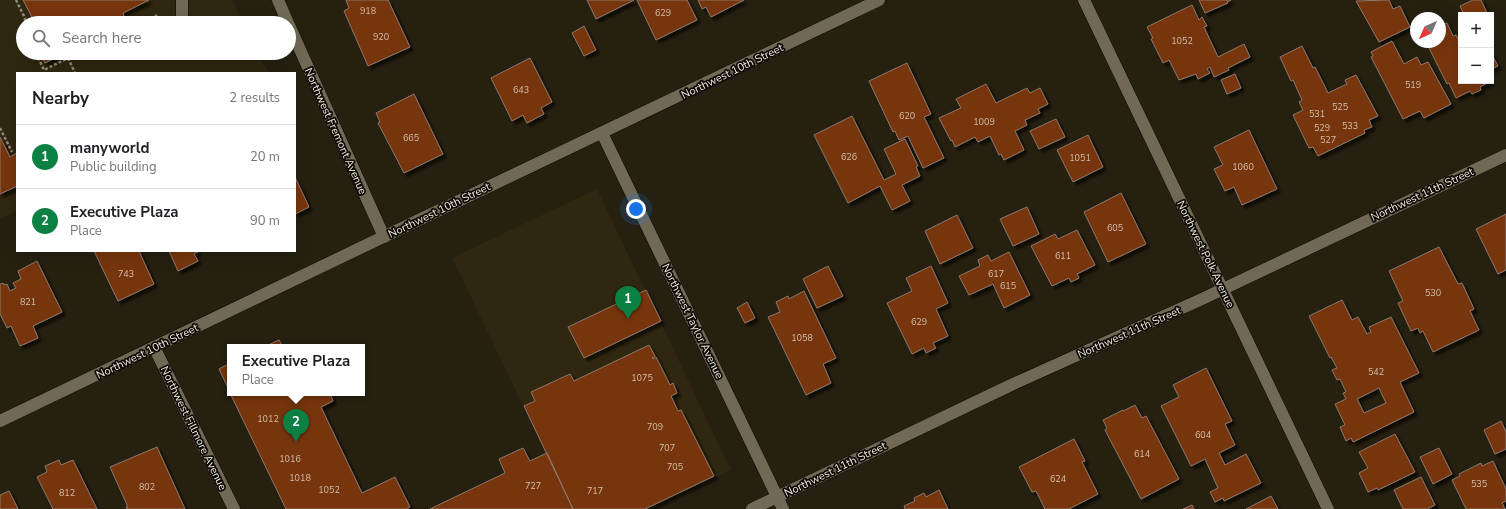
<!DOCTYPE html>
<meta charset="utf-8">
<style>
:root{--surface:#fff;--page:#f2f2f2;--text:#202124;--muted:#757577;--line:#e0e0e0;--accent:#0b8043}
body{margin:0;font-family:"Nunito Sans",sans-serif;background:var(--page);color:var(--text)}
.controls{position:absolute;right:12px;top:12px;display:grid;overflow:hidden;border-radius:0px;box-shadow:0 4px 16px #0002}
.controls button{width:36px;height:36px;display:grid;place-items:center;padding:0;border:0;border-bottom:1px solid var(--line);background:var(--surface);color:var(--text);font:20px sans-serif}
.compass{position:absolute;left:1410px;top:12px;width:36px;height:36px;border-radius:50%;background:var(--surface);box-shadow:0 4px 16px #0002;rotate:225deg}
.you{position:absolute;left:636px;top:209px;width:14px;height:14px;margin:-10px;border:3px solid #fff;border-radius:50%;background:#1a73e8;box-shadow:0 0 0 6px #1a73e833}
.badge{display:grid;place-items:center;width:26px;height:26px;border-radius:50%;background:var(--accent);color:#fff;font-size:13px;font-weight:700}
.pin{position:absolute;translate:-50% -33px;filter:drop-shadow(0 1px 2px #0008)}
.pin::after{content:'';position:absolute;top:21px;width:14px;height:12px;background:inherit;clip-path:polygon(0 0,100% 0,50% 100%)}
.popup{position:absolute;left:227px;top:344px;width:138px;height:52px;box-sizing:border-box;display:grid;place-content:center;border-radius:0px;background:var(--surface);filter:drop-shadow(0 1px 3px #0005);font-size:13px;white-space:nowrap;color:var(--muted)}
.popup b{font-size:15px;color:var(--text)}
.popup::after{content:'';position:absolute;left:50%;top:100%;margin-left:-8px;border:8px solid transparent;border-top-color:var(--surface)}
.list{margin:0;padding:0;list-style:none}
h2{display:flex;justify-content:space-between;align-items:center;height:52px;margin:0;padding:0 16px;font-size:17px}
h2 small{font-size:13px;font-weight:400;color:var(--muted)}
.list li{display:grid;grid-template-columns:26px 1fr auto;gap:12px;align-items:center;box-sizing:border-box;height:64px;padding:0 16px;border-top:1px solid var(--line)}
.list b{display:block;font-size:15px;white-space:nowrap}
.list p{margin:0;font-size:13px;white-space:nowrap;color:var(--muted)}
.list em{font-size:13px;font-style:normal;color:var(--muted)}
.icon{flex:none;width:22px;height:22px;fill:none;stroke:currentColor;stroke-width:2;stroke-linecap:round;stroke-linejoin:round}
.map{position:relative;flex:none;width:1506px;height:509px;overflow:hidden}
.search{position:absolute;background:var(--surface);box-shadow:0 4px 16px #0002;left:16px;top:16px;width:280px;height:44px;display:flex;align-items:center;gap:10px;box-sizing:border-box;padding:0 14px;border-radius:22px;color:var(--muted);font-size:15px}
.panel{position:absolute;background:var(--surface);box-shadow:0 4px 16px #0002;left:16px;top:72px;width:280px;height:180px;border-radius:0px}
.map>svg:first-child{display:block}
.built{fill:#302710}
.building{fill:#773409;stroke:#8d786e;fill-rule:evenodd;filter:url(#shadow)}
.lines{fill:none;stroke-linecap:round;stroke-linejoin:round}
.service-casing{stroke:#0f0a00;stroke-width:13}
.minor-casing{stroke:#0f0a00;stroke-width:13}
.tertiary-casing{stroke:#0f0a00;stroke-width:13}
.path{stroke:#8e897c;stroke-width:2.5;stroke-dasharray:3 2;stroke-linecap:butt}
.service{stroke:#706956;stroke-width:12}
.minor{stroke:#706956;stroke-width:12}
.tertiary{stroke:#706956;stroke-width:12}
.labels{text-anchor:middle;stroke-width:3.5;stroke-linejoin:round;paint-order:stroke}
.number-label{font-size:9px;fill:#d2bfac}
.street-label{font-size:11px;fill:#f1ede2;stroke:#0d0a05}
</style>
<div class="map">
<svg width="1506" height="509" viewBox="0 0 1506 509">
<defs>
<filter id="shadow"><feDropShadow dx="3.5" dy="3.5" stdDeviation="1" flood-color="#0009"/></filter>
</defs>
<rect width="100%" height="100%" fill="#262010"/>
<path class="built" d="M0 0H232L243 23H23V53H257L260 60 270 73H17V211L0 219Z
M597 189 731 470 650 509H573L452 258Z"/>
<path class="building" d="M23 0H149L123 13 126 23H35Z
M346 0H388L410 47 368 66 344 11 349 8Z
M587 0H634L596 19Z
M637 0H687L697 20 656 40Z
M698 0H744L711 17 706 7 702 9Z
M1199 0H1231L1227 2 1228 3 1205 13Z
M1389 0 1393 9 1400 6 1410 27 1379 42 1356 1Z
M1473 0H1481L1488 15H1464L1460 6Z
M1192 5 1199 20 1202 17 1207 26 1204 27 1218 57 1244 44 1250 57 1228 68 1229 70 1214 77 1210 67 1207 69 1210 73 1198 79 1196 74 1179 80 1169 60 1163 63 1151 39 1153 38 1147 27Z
M1447 23 1453 36 1456 35 1461 44 1458 46 1461 51V81H1491L1480 87 1481 90 1472 94 1470 91 1456 98 1449 83 1447 84 1426 42H1440V26Z
M584 26 596 50 584 56 572 33Z
M1392 41 1404 64 1417 57 1421 65 1428 62 1451 104 1424 118 1420 111 1403 119 1371 57 1373 56 1371 52Z
M1302 46 1313 68 1315 67 1328 93 1347 84 1345 80 1356 75 1378 116 1369 120 1372 127 1364 130 1365 133 1318 156 1313 147 1309 148 1293 115 1303 110 1299 102 1302 100 1293 80 1291 81 1280 57Z
M40 53H65L45 63Z
M1491 53 1498 66 1491 69Z
M530 58 552 102 541 108 544 114 527 123 523 115 512 121 491 78Z
M907 63 931 114 924 117 944 158 923 168 908 136 899 140 895 131 893 132 869 81Z
M1235 74 1241 88 1227 94 1221 80Z
M986 84 996 103 1027 88 1030 93 1040 88 1048 104 1038 109 1040 113 1025 120 1027 125 1015 131 1024 150 1004 160 1001 154 999 155 990 136 978 142 975 137 955 147 952 140 951 141 939 118 961 108 956 99Z
M414 94 443 154 404 173 378 123 380 122 376 113Z
M852 116 884 180 896 174 884 149 905 139 918 166 916 167 920 176 902 185 910 201 892 210 880 186 848 203 814 135Z
M1056 119 1065 137 1039 149 1030 131Z
M1249 130 1277 189 1242 205 1234 187 1225 191 1214 169 1223 165 1214 147Z
M1088 135 1103 167 1073 182 1057 150Z
M0 137 10 157 17 153V186L0 194Z
M295 177 309 207 295 214Z
M1121 193 1146 244 1108 262 1084 212Z
M1027 207 1039 234 1013 246 1000 219Z
M1506 214V270L1498 274 1476 229Z
M957 215 973 248 940 264 925 231Z
M1077 230 1095 265 1077 274 1079 278 1071 282 1069 278 1052 286 1031 246 1055 234 1058 239Z
M1439 247 1458 284 1462 283 1474 309 1470 311 1479 330 1433 352 1423 331 1420 333 1418 328 1411 331 1398 303 1403 301 1389 271Z
M94 251H139L154 284 118 301Z
M169 251H199L194 254 198 261 178 271Z
M1009 252 1030 295 1004 308 993 284 969 295 959 276 980 266 978 260 988 255 991 261Z
M37 261 62 312 33 326 38 338 20 346 11 326 7 328 0 314V284L3 283 4 285 7 284 10 291 16 288 13 283 21 279 18 271Z
M828 266 843 296 817 308 803 279Z
M931 266 948 303 936 309 948 336 933 343 936 348 926 353 924 348 912 354 887 303 912 291 906 278Z
M646 290 661 321 584 358 568 327Z
M804 291 836 358 823 364 831 383 806 395 768 317 780 312 776 302 788 296 789 299Z
M1342 300 1352 320 1358 317 1367 334 1371 332 1369 327 1391 317 1419 373 1400 382 1414 412 1353 442 1351 438 1346 441 1340 427 1345 425 1335 404 1346 399 1343 393 1346 392 1340 379 1337 380 1332 370 1337 368 1331 357 1330 358 1309 316ZM1379 388 1386 403 1364 413 1357 399Z
M747 302 755 318 745 323 737 308Z
M279 340 283 347H264Z
M649 345 655 356 652 358 653 359 656 357 670 385 673 383 677 393 671 396 678 411 681 410 714 476 645 509H573L524 406 535 401 531 392 570 374 574 381Z
M230 363V392L219 369Z
M1206 368 1232 421 1225 424 1235 445 1219 453 1225 465 1246 454 1261 483 1224 501 1223 498 1215 502 1210 492 1218 488 1205 459 1191 466 1161 406 1179 397 1173 385Z
M230 393H330L333 401 321 407 362 493 395 477 410 507 406 509H286Z
M1135 405 1142 418 1146 416 1179 479 1141 499 1105 430 1107 428 1103 420 1123 410V411Z
M1501 421 1506 432V449L1495 454 1484 430Z
M1395 434 1415 472 1378 490 1377 488 1368 492 1359 473 1368 468 1359 452Z
M1074 439 1085 461 1082 462 1098 494 1069 509H1045L1036 491 1032 492 1019 467Z
M157 447 185 509H127L126 507H128L110 467Z
M523 448 530 461 547 453 573 509H430L505 473 499 459Z
M1439 448 1452 474 1433 484 1420 457Z
M59 460 61 465 73 460 97 509H53L37 477 47 472 45 466Z
M1493 461 1506 489V501L1502 503 1505 509H1466L1452 480 1460 476 1459 474 1481 463 1482 466Z
M1421 477 1435 505 1427 509H1403L1394 490Z
M939 490 948 509H905L904 506 915 501 914 498 924 493 926 497Z
M9 491 18 509H0V495Z
M1271 496 1278 509H1246Z
M1192 505 1194 509H1183Z"/>
<g class="lines">
<g class="service-casing">
<path id="service" d="M182 0V19L184 23"/>
</g>
<g class="minor-casing">
<path id="minor" d="M278 0 288 23
M1084 0 1328 509
M289 25 384 237
M602 133 783 509
M154 347 234 509
M752 509 1011 385 1202 299 1506 155"/>
</g>
<g class="tertiary-casing">
<path id="tertiary" d="M0 421 356 250 879 0"/>
</g>
<path class="path" d="M16 0 25 18V23
M141 23 158 15
M36 53 44 70 78 53
M68 58 75 73
M0 128 12 152"/>
<use href="#service" class="service"/>
<use href="#minor" class="minor"/>
<use href="#tertiary" class="tertiary"/>
</g>
<g class="labels">
<g class="number-label">
<text x="368" y="14">918</text>
<text x="663" y="16">629</text>
<text x="381" y="40">920</text>
<text x="1182" y="44">1052</text>
<text x="1413" y="88">519</text>
<text x="521" y="93">643</text>
<text x="1340" y="110">525</text>
<text x="1317" y="117">531</text>
<text x="907" y="119">620</text>
<text x="984" y="125">1009</text>
<text x="1350" y="129">533</text>
<text x="1322" y="131">529</text>
<text x="411" y="141">665</text>
<text x="1328" y="143">527</text>
<text x="849" y="160">626</text>
<text x="1080" y="161">1051</text>
<text x="1243" y="170">1060</text>
<text x="1115" y="231">605</text>
<text x="1063" y="259">611</text>
<text x="126" y="277">743</text>
<text x="996" y="277">617</text>
<text x="1008" y="289">615</text>
<text x="1433" y="296">530</text>
<text x="28" y="305">821</text>
<text x="919" y="325">629</text>
<text x="802" y="341">1058</text>
<text x="1376" y="375">542</text>
<text x="642" y="381">1075</text>
<text x="268" y="422">1012</text>
<text x="655" y="430">709</text>
<text x="1203" y="438">604</text>
<text x="667" y="451">707</text>
<text x="1142" y="457">614</text>
<text x="290" y="462">1016</text>
<text x="675" y="470">705</text>
<text x="300" y="481">1018</text>
<text x="1058" y="482">624</text>
<text x="1479" y="487">535</text>
<text x="533" y="489">727</text>
<text x="147" y="490">802</text>
<text x="329" y="493">1052</text>
<text x="595" y="494">717</text>
<text x="67" y="496">812</text>
</g>
<g class="street-label">
<text transform="translate(732 71) rotate(-26)" y="4">Northwest 10th Street</text>
<text transform="translate(336 131) rotate(66)" y="4">Northwest Fremont Avenue</text>
<text transform="translate(1422 194) rotate(-25)" y="4">Northwest 11th Street</text>
<text transform="translate(439 210) rotate(-26)" y="4">Northwest 10th Street</text>
<text transform="translate(1206 254) rotate(64)" y="4">Northwest Polk Avenue</text>
<text transform="translate(693 321) rotate(64)" y="4">Northwest Taylor Avenue</text>
<text transform="translate(1129 332) rotate(-24)" y="4">Northwest 11th Street</text>
<text transform="translate(147 351) rotate(-26)" y="4">Northwest 10th Street</text>
<text transform="translate(194 428) rotate(64)" y="4">Northwest Fillmore Avenue</text>
<text transform="translate(835 469) rotate(-26)" y="4">Northwest 11th Street</text>
</g>
</g>
</svg>
<div class="controls">
<button>+</button>
<button>−</button>
</div>
<svg class="compass" viewBox="-18 -18 36 36"><path d="M0-13l5 13h-10z" fill="#e53935"/><path d="M0 13l5-13h-10z" fill="#757577"/></svg>
<div class="you"></div>
<div class="pin badge" style="left:628px;top:319px">1</div>
<div class="pin badge" style="left:296px;top:442px">2</div>
<div class="popup"><b>Executive Plaza</b>Place</div>
<div class="search"><svg class="icon" aria-label="search" viewBox="0 0 24 24"><circle cx="10" cy="10" r="6"/><path d="M15 15l6 6"/></svg>Search here</div>
<section class="panel">
<h2>Nearby<small>2 results</small></h2>
<ul class="list">
<li><span class="badge">1</span><div><b>manyworld</b><p>Public building</p></div><em>20 m</em></li>
<li><span class="badge">2</span><div><b>Executive Plaza</b><p>Place</p></div><em>90 m</em></li>
</ul>
</section>
</div>
